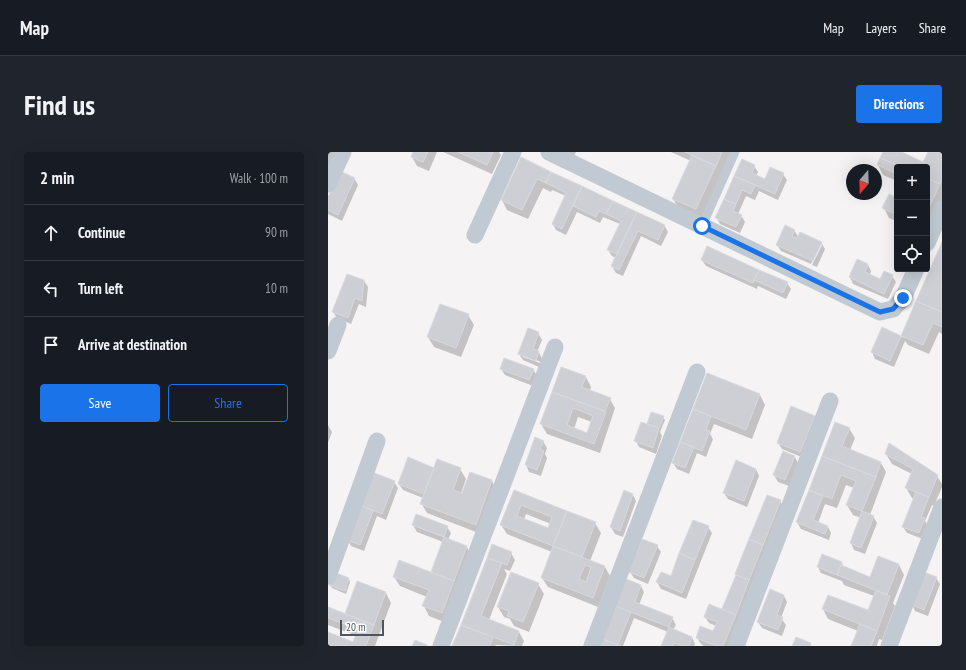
<!DOCTYPE html>
<meta charset="utf-8">
<style>
:root{--surface:#171b24;--page:#20242c;--text:#f1f3f6;--muted:#9ea1a6;--line:#363941;--accent:#1a73e8}
body{margin:0;font-family:"PT Sans Narrow",sans-serif;background:var(--page);color:var(--text)}
.controls{position:absolute;right:12px;top:12px;display:grid;overflow:hidden;border-radius:4px;box-shadow:0 4px 16px #0002}
.controls button{width:36px;height:36px;display:grid;place-items:center;padding:0;border:0;border-bottom:1px solid var(--line);background:var(--surface);color:var(--text);font:20px sans-serif}
.compass{position:absolute;left:518px;top:12px;width:36px;height:36px;border-radius:50%;background:var(--surface);box-shadow:0 4px 16px #0002;rotate:199deg}
.scale{position:absolute;left:12px;bottom:10px;width:44px;box-sizing:border-box;padding-left:4px;border:2px solid #4a5661;border-top:0;font-size:11px;line-height:14px;white-space:nowrap;color:#4a5661;-webkit-text-stroke:3px #fff;paint-order:stroke}
.stop{position:absolute;width:12px;height:12px;margin:-9px;border:3px solid #1a73e8;border-radius:50%;background:#fff}
.stop.end{background:#1a73e8;border-color:#fff;box-shadow:0 1px 4px #0008}
.list{margin:0;padding:0;list-style:none}
h2{display:flex;justify-content:space-between;align-items:center;height:52px;margin:0;padding:0 16px;font-size:17px}
h2 small{font-size:13px;font-weight:400;color:var(--muted)}
.list li{display:grid;grid-template-columns:26px 1fr auto;gap:12px;align-items:center;box-sizing:border-box;height:56px;padding:0 16px;border-top:1px solid var(--line)}
.list b{display:block;font-size:15px;white-space:nowrap}
.list em{font-size:13px;font-style:normal;color:var(--muted)}
.actions{display:flex;gap:8px;padding:12px 16px}
.actions a{flex:1;padding:9px 0;border:1px solid var(--accent);border-radius:4px;text-align:center;font-size:14px;color:var(--accent)}
.actions .main{background:var(--accent);color:#fff}
.icon{flex:none;width:22px;height:22px;fill:none;stroke:currentColor;stroke-width:2;stroke-linecap:round;stroke-linejoin:round}
.map{position:relative;flex:none;width:614px;height:494px;overflow:hidden;border-radius:4px}
header{display:flex;align-items:center;gap:24px;box-sizing:border-box;height:56px;padding:0 20px;background:var(--surface);border-bottom:1px solid var(--line)}
header strong{font-size:19px}
nav{display:flex;gap:22px;margin-inline-start:auto;font-size:14px}
.intro{display:flex;align-items:center;justify-content:space-between;box-sizing:border-box;height:96px;padding:0 24px}
h1{margin:0;font-size:28px}
.button{padding:10px 18px;border-radius:4px;background:var(--accent);color:#fff;font-size:14px;font-weight:700}
main{display:flex;gap:24px;padding:0 24px}
aside{flex:1;background:var(--surface);border-radius:4px;box-shadow:0 4px 16px #0002}
.map>svg:first-child{display:block}
.shadow{fill:#0003;fill-rule:evenodd}
.building{fill:#cdcfd5;stroke:#d7d9de;fill-rule:evenodd}
.lines{fill:none;stroke-linecap:round;stroke-linejoin:round}
.service{stroke:#c1cad2;stroke-width:9}
.minor{stroke:#c1cad2;stroke-width:17}
.route{stroke:#1a73e8;stroke-width:5}
</style>
<header>
<strong>Map</strong>
<nav><a>Map</a><a>Layers</a><a>Share</a></nav>
</header>
<div class="intro"><h1>Find us</h1><a class="button">Directions</a></div>
<main>
<aside>
<h2>2 min<small>Walk · 100 m</small></h2>
<ul class="list">
<li><svg class="icon" aria-label="ahead" viewBox="0 0 24 24"><path d="M12 20V5M6 11l6-6 6 6"/></svg><div><b>Continue</b></div><em>90 m</em></li>
<li><svg class="icon" aria-label="left" viewBox="0 0 24 24"><path d="M17 20v-9H6M10 6l-5 5 5 5"/></svg><div><b>Turn left</b></div><em>10 m</em></li>
<li><svg class="icon" aria-label="arrive" viewBox="0 0 24 24"><path d="M6 21V4h12l-3 4 3 4H6"/></svg><div><b>Arrive at destination</b></div></li>
</ul>
<div class="actions"><a class="main">Save</a><a>Share</a></div>
</aside>
<div class="map">
<svg width="614" height="494" viewBox="0 0 614 494">
<rect width="100%" height="100%" fill="#f5f3f3"/>
<path class="shadow" d="M0 0H9L0 20Z
M86 0H109L101 19 89 14 84 5Z
M115 0H171L173 3 164 22Z
M237 0H248L246 4Z
M343 0H404L374 67 351 56 345 47 363 9Z
M556 0H571L596 11 601 0H614V48L599 82V15H569V29L555 23 550 13Z
M193 7 336 73 340 80 333 94 313 84 295 124 288 121 284 114 288 106 284 104 280 98 292 72 275 65 272 71 249 60 238 83 228 78 225 72 238 44 224 38 223 40 215 36 200 67 179 58 174 48Z
M426 14 430 20 428 24 437 28 455 22 459 28 450 48 431 39 427 48 418 44 410 62 413 63 417 70 412 81 392 72 389 66Z
M26 26 30 33 14 69 0 62V48Z
M569 47V69L561 66 556 56Z
M466 78 471 86 493 90 497 97 489 115 484 113 494 93H491L483 112 453 99 449 93Z
M614 93V182L611 180 601 202 580 193 577 189 566 215 547 207 544 200 554 176 574 185Z
M374 108 459 131 463 137 458 147 430 134 429 137 378 114Z
M540 113 543 119 542 123 553 128 564 124 568 130 560 147 525 132 522 125Z
M36 129 40 135 38 155 31 152 23 172 9 166 5 160Z
M140 163 146 173 133 205 106 195 100 185Z
M210 181 214 188 209 200H211L214 207 211 215 195 208 191 202ZM195 203 213 210 212 211 195 205Z
M234 216 258 225 263 235 262 239 282 247 287 256 272 301 219 282 213 272ZM250 265 264 270 259 282 246 277Z
M173 217H205L209 224 205 234 177 223Z
M380 222 432 243 437 253 424 287 386 272 382 282 385 287 378 305 369 301 361 322 349 317 345 311Z
M323 261 335 265 337 268 332 280 334 284 328 302 311 295 308 289 314 271 319 273ZM321 272 331 275V277L321 274Z
M486 264 490 271 476 306 454 297 450 291Z
M508 271 521 276 527 286 522 298 553 311 558 320 542 363 545 364 549 371 537 402 526 398 523 391 533 366 525 363 519 353 526 336 518 333 509 356 497 352 490 371 500 375 503 381 501 388 473 377 469 370Z
M0 273 4 280 0 291Z
M215 289 219 296 217 302 219 306 213 324 201 320 198 313Z
M558 302 609 324 614 332V335L606 354 604 353 597 369 600 374 595 387 579 381 575 375 586 347 584 346 578 336 584 322 564 312Z
M467 305 470 311 461 334 450 330 446 323Z
M105 316 132 317 138 327 133 341 135 342 143 321 164 329 169 339 153 382 99 361 93 351 95 346 75 338 71 332Z
M428 317 431 324 419 355 400 347 396 341Z
M45 321 66 330 70 336 58 368 49 364 36 399 23 394 20 388Z
M186 339 267 371 273 381 262 409 277 415 282 424 270 455 220 435 214 426 224 400 179 382 173 373ZM198 362 223 372 221 378 196 368Z
M305 343 308 349 295 385 287 382 283 375Z
M440 344 452 349 456 356 401 494H375V493L373 492 369 486 386 480 388 474 381 471 377 465 394 459Z
M85 373 119 375 123 381 120 388 139 395 142 402 119 471 101 464 96 454 99 445 72 434 66 425 103 421 115 390 89 380Z
M380 375 384 381 358 447 333 437 329 430 343 425Z
M165 394 183 401 187 408 182 419 176 417 179 422 161 468 191 480 196 489 194 494 168 493 167 494H126Z
M329 394 333 400 320 432 306 426 302 420Z
M551 405 571 413 576 423 565 451 567 454 554 488 551 487 549 494H524L530 479 500 467 495 457 540 460 546 444 516 433 514 429 493 421 490 415 514 411 516 416 543 426Z
M7 422 21 427 22 430 18 442 4 436 2 433Z
M608 426 612 432 600 464 587 459 584 452Z
M30 430 58 441 63 451 47 494H0V481L26 491 29 484 0 473V456L17 463Z
M210 432 216 442 201 480 186 474 182 467 176 465 170 455Z
M313 434 316 440 311 453 344 466 348 473 345 478 364 485 367 492 366 494H334L340 480 306 466 295 494H272Z
M443 439 456 444 459 450 453 466 458 473 454 484 434 476 430 470Z"/>
<path class="building" d="M85 0H100L95 10 83 5Z
M130 0H165L159 13Z
M357 0H394L388 14Z
M555 0H574L595 10 600 0H614V27L612 32 599 26V15H574L552 6Z
M364 3 388 14 368 57 344 47Z
M193 5 223 20 218 31 209 27 194 58 173 48Z
M552 6 574 15H569V22L549 13Z
M414 7 427 13 424 21 437 27 442 15 456 21 447 42 406 24Z
M12 19 27 26 10 63 0 58V45Z
M223 20 254 34 234 77 224 72 238 41 218 31Z
M406 24 427 33 423 42 414 38 408 52 396 47Z
M599 26 612 32 599 60Z
M254 34 285 49 278 62 271 59 268 65 245 54Z
M561 42 569 46V63L554 56Z
M396 47 408 52 405 59 414 63 408 75 387 66Z
M285 49 309 60 289 102 279 98 293 69 278 62Z
M309 60 337 73 330 88 310 79 291 118 283 114Z
M457 73 467 78 464 84 469 86 472 80 494 90 485 109 448 93Z
M614 90V131L613 134H614V160L588 149Z
M379 94 431 118 425 131 373 108Z
M529 107 540 112 537 120 552 127 556 119 565 123 556 142 521 125Z
M431 118 460 130 455 141 426 128Z
M19 122 36 128 34 149 27 146 20 166 4 160Z
M588 149 614 160V175L605 171 595 193 573 184Z
M112 152 141 162 128 196 99 185Z
M554 175 573 184 562 209 543 200Z
M200 176 211 180 205 197 211 199 208 209 190 202Z
M176 206 206 217 201 228 172 217Z
M233 215 258 224 254 235 283 246 277 259 224 240Z
M379 221 432 242 418 278 365 257Z
M224 240 278 260 266 292 212 272ZM245 256 265 264 259 281 239 273Z
M463 254 487 264 472 300 449 291Z
M365 257 383 264 378 278 382 279 374 299 352 290Z
M323 260 336 264 331 276 319 272Z
M313 270 331 276 325 296 306 289Z
M507 270 522 276 514 294 553 310 548 325 494 304Z
M207 285 216 289 212 297 216 299 209 318 197 313Z
M352 290 366 295 357 316 344 311Z
M561 291 610 323 601 345 577 336 585 317 557 302Z
M455 299 467 304 457 328 445 323Z
M494 304 548 325 534 359 518 353 528 329 513 323 504 347 481 338Z
M80 305 106 316 96 342 70 332Z
M109 307 133 316 125 338 134 341 142 320 164 328 148 373 92 352Z
M408 308 428 317 416 349 395 341Z
M44 320 67 329 54 362 32 353Z
M186 338 239 359 225 394 172 373ZM193 353 224 365 220 376 189 364Z
M296 338 305 342 292 379 282 375Z
M481 338 495 344 485 368 500 374 497 382 468 370Z
M588 340 601 345 593 365 597 366 591 381 574 375Z
M439 343 453 348 435 393 421 387Z
M32 353 45 359 32 393 19 388Z
M239 359 268 370 254 405 225 394Z
M534 359 546 364 533 396 522 391Z
M88 362 120 374 116 385 84 373Z
M365 368 381 374 367 408 351 401Z
M116 385 139 394 126 429 103 420Z
M314 387 330 393 316 426 301 420Z
M421 387 435 393 421 428 407 422Z
M164 392 184 400 179 413 159 406Z
M225 394 277 414 265 446 213 426ZM257 413 263 415 258 430 251 427Z
M351 401 367 408 354 441 328 430 333 420 343 424Z
M494 402 514 410 509 423 489 415Z
M550 404 571 412 559 443 509 423 513 413 542 425Z
M159 406 174 411 153 464 191 479 186 493 133 473Z
M71 408 126 429 114 461 94 454 101 438 65 425Z
M6 420 21 426 17 439 1 433Z
M183 420 211 431 195 470 179 464 181 459 169 455Z
M595 420 609 425 596 458 582 452Z
M408 423 421 428 408 463 394 457Z
M298 427 313 433 307 450 345 465 341 475 287 454Z
M29 429 58 440 46 473 17 462Z
M442 437 456 443 449 463 455 465 450 478 429 470Z
M548 438 562 444 549 479 494 457 500 443 540 458Z
M381 452 408 463 395 494H388L368 486 372 474 385 479 389 470 376 465Z
M287 454 303 460 290 493 274 487Z
M0 455 46 473 38 494H2L0 493V480L25 490 30 477 0 466Z
M532 472 549 479 543 494H523Z
M133 473 165 485 162 494H124Z
M341 475 364 485 361 494H354L346 491 345 494H333Z
M468 485 483 491 482 494H464Z
M274 487 293 494H271Z
M87 488 99 493V494H84Z"/>
<g class="lines">
<path class="service" d="M374 74 407 0"/>
<path class="minor" d="M221 0 552 160 565 157 575 146 588 117
M0 32 15 0
M147 83 185 0
M599 91 614 57
M0 199 10 173
M0 424 49 289
M113 494 227 195
M264 494 369 220
M408 494 502 249
M561 494 614 355"/>
</g>
<g class="lines">
<path class="route" d="M374 74 552 160 565 157 575 146"/>
</g>
</svg>
<div class="controls">
<button>+</button>
<button>−</button>
<button><svg class="icon" aria-label="locate" viewBox="0 0 24 24"><circle cx="12" cy="12" r="6"/><path d="M12 2v4M12 18v4M2 12h4M18 12h4"/></svg></button>
</div>
<svg class="compass" viewBox="-18 -18 36 36"><path d="M0-13l5 13h-10z" fill="#e53935"/><path d="M0 13l5-13h-10z" fill="#9ea1a6"/></svg>
<div class="scale">20 m</div>
<div class="stop" style="left:374px;top:74px"></div>
<div class="stop end" style="left:575px;top:146px"></div>
</div>
</main>
